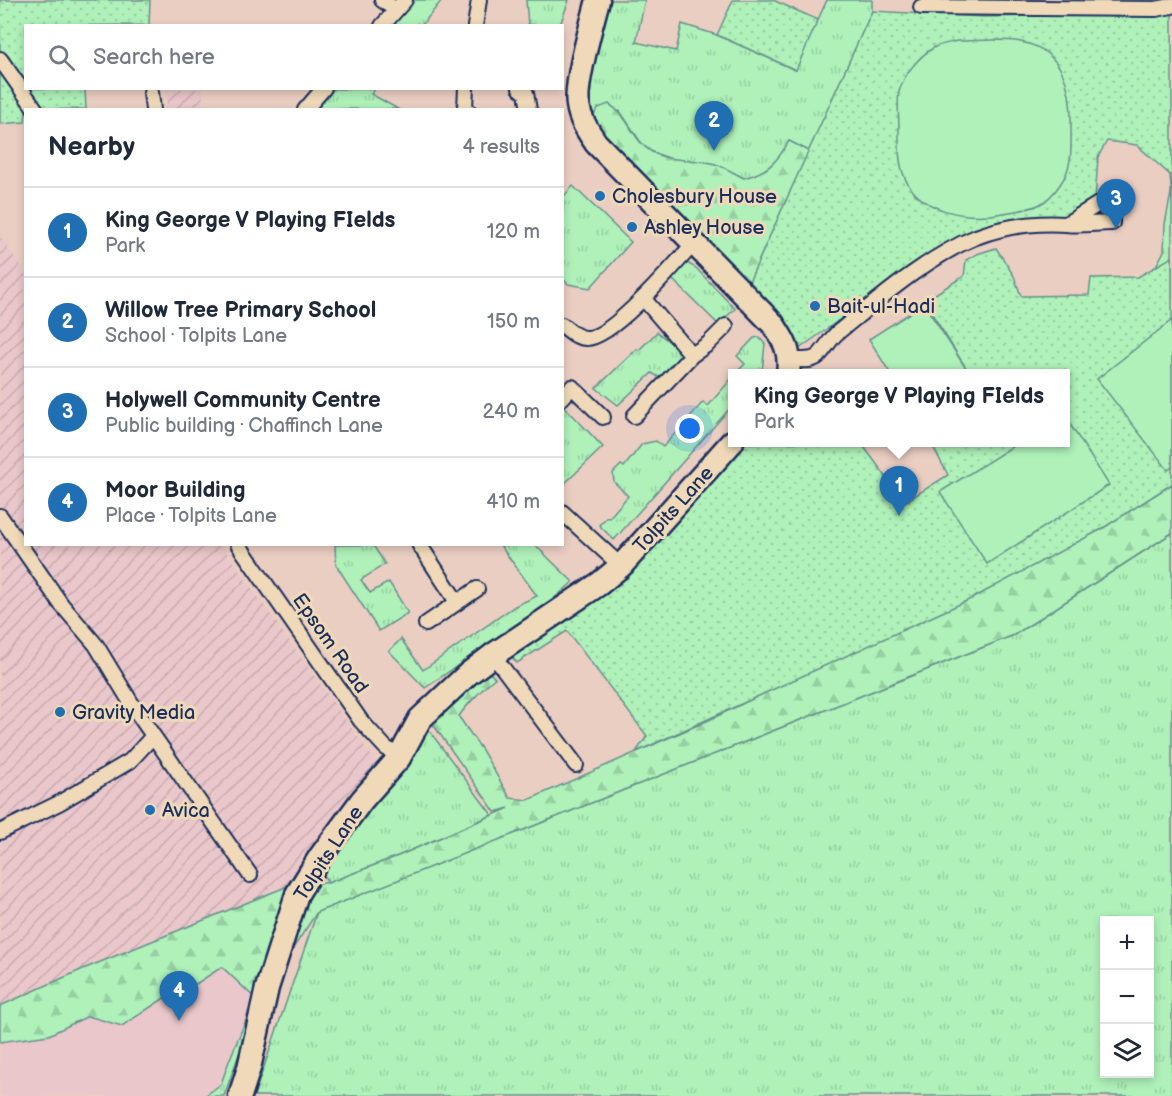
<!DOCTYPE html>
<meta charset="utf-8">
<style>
:root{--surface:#fff;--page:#f2f2f3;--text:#1f2937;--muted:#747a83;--line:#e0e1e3;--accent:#1f6fb2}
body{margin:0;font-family:"Balsamiq Sans",sans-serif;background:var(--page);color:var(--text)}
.controls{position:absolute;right:18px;bottom:18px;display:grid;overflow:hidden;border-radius:0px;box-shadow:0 3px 9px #0003}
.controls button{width:54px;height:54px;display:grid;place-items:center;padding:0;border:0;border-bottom:2px solid var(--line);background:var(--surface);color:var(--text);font:30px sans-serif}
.you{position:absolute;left:690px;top:429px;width:21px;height:21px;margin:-15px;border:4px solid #fff;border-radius:50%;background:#1a73e8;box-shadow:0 0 0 9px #1a73e833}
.badge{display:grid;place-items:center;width:39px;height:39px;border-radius:50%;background:var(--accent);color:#fff;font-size:20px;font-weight:700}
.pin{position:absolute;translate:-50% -50px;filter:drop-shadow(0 2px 3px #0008)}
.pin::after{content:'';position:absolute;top:32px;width:21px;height:18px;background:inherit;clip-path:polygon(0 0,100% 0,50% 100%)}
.popup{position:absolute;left:728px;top:369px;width:342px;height:78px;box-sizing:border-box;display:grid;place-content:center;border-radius:0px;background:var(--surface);filter:drop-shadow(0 2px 4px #0005);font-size:20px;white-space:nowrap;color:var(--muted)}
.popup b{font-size:22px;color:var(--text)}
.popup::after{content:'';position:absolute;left:50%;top:100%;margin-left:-12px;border:12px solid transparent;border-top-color:var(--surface)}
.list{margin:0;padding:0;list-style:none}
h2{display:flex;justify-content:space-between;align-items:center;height:78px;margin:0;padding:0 24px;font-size:26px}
h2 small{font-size:20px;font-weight:400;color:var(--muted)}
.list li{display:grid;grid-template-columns:39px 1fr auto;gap:18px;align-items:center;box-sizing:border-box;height:90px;padding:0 24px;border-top:2px solid var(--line)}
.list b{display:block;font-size:22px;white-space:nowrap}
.list p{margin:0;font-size:20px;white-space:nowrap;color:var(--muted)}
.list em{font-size:20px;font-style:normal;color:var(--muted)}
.icon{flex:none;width:33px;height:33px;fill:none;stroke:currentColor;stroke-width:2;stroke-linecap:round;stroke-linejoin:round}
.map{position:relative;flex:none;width:1172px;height:1096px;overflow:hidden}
.search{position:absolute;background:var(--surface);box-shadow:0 3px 9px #0003;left:24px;top:24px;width:540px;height:66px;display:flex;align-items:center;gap:15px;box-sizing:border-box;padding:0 21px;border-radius:0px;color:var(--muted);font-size:22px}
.panel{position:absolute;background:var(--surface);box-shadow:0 3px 9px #0003;left:24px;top:108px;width:540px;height:438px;border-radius:0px}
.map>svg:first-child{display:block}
.built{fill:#e9c7ca}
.industrial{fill:url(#industrial-furrows)}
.grass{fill:url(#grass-tufts);stroke:#65908c;stroke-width:1.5;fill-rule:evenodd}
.forest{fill:url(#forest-firs);stroke:#65908c;stroke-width:1.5}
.park{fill:url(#park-dots);stroke:#65908c;stroke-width:1.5}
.pitch{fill:#aff1b9;stroke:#65908c;stroke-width:1.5}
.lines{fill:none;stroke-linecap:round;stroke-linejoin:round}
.street-casing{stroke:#1b2f5e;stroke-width:18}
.primary-casing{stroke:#1b2f5e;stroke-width:27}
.street{stroke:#efd9b8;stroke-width:14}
.primary{stroke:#efd9b8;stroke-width:22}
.poi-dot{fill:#1f6fb2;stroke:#efd9b8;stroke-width:2}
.labels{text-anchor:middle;stroke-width:6;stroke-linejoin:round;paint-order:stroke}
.poi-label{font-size:20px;fill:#1b2f5e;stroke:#efd9b8;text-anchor:start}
.street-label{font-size:20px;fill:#1b2f5e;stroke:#efd9b8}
</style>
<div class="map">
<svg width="1172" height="1096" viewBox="0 0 1172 1096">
<defs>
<pattern id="industrial-furrows" width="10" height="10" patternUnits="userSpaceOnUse" patternTransform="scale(1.5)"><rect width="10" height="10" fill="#e9c7ca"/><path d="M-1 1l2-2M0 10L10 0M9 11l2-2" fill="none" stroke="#c7abb0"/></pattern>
<pattern id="grass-tufts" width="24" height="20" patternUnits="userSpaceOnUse" patternTransform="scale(1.5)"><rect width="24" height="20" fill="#aff1b9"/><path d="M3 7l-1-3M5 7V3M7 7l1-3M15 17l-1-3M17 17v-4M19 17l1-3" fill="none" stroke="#96cfa1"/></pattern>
<pattern id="forest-firs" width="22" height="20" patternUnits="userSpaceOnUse" patternTransform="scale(1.5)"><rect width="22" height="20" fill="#aff1b9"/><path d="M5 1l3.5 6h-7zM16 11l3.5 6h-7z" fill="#96cfa1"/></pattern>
<pattern id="park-dots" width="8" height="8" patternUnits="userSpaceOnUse" patternTransform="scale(1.5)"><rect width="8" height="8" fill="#aff1b9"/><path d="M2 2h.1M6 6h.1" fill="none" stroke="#96cfa1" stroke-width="1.8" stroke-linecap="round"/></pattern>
</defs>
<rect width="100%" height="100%" fill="#ebcec2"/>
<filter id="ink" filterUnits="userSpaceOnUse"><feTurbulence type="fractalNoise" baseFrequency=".0167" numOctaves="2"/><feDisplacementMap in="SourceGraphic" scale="12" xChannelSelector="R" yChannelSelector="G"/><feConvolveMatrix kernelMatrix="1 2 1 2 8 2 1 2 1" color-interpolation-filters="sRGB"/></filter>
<g filter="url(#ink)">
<path class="built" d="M223 967 258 1001 244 1034 225 1096H0V1042L49 1035 88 1016 173 993 177 996Z"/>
<path class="industrial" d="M167 89H203L202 109H167Z
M0 236 25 272 26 544 221 545 378 765 298 882 83 969 0 1006Z"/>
<path class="grass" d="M415 0H442L422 25H392Z
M526 0H569L560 25H528Z
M611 0H645L636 42 676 51 682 24 717 35 795 70 827 0H872V11L809 151 789 141C777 162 768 172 744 178L715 164 671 159 652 152 642 144 620 111 593 116C584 78 601 37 611 0Z
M334 89H375L371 94 398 109H315Z
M573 186 631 242 590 288 568 284 563 279V197Z
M687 263 696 268 735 309 718 324 670 277Z
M657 332 684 354 660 378 652 373 618 405 596 388 637 349 639 350Z
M759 337 765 344 762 372 736 373 745 364 737 356 754 338Z
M732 378V406L614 540 599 525 607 517 609 518 628 496 614 482 613 473 621 465 624 467 642 444 656 441 663 447 703 402 708 406Z
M564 406 603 447 563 485 562 408Z
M1172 533V1096H254L317 912 1014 635ZM1104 920H1150V1074H1104Z
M335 545H373L385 564 361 580 370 593 389 582 408 613 379 631 336 565Z
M500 545H535L573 582 551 601 425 688 389 651 401 639 423 670 515 606 537 596Z
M425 725 492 815 398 856 328 883 322 873Z
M255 998 258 1001 224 1096H205L221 1084 229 1061Z"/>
<path class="forest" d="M609 104C630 117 633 142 652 152 671 163 694 158 715 164 725 167 735 174 744 178 768 172 777 162 789 141L809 151 749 282 605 136 593 116 598 108Z
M1172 188V297L1154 270 1164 251 1165 224Z
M1172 484V533L1014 635 317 912 258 1001 222 967 177 996 172 993 122 1026 88 1016 49 1035 0 1042V1006L83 969 298 882 328 883 398 856 509 808 495 812 430 720 482 674H491L495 678C489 682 460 712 459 717L482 750 510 798 528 800 709 720 1100 530Z"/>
<path class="park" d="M0 0H150L149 25 26 26V88L85 89 86 109 26 110 25 122 0 124Z
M733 0H773L818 20 796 70 717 35Z
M1172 10V201L1170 175 1137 145 1107 141 1098 157 1095 201 1063 220 1003 224 906 272 799 349 781 316 749 282 872 11 984 17 1158 14Z
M996 248 1014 276 1021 296 1089 295 1091 278 1138 277 1172 257V484L1100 530 973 598 636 752 647 736 567 631 517 663 512 657 516 652 739 443 853 442 855 445 861 443 905 502 948 475 931 443 1066 442V374L969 373 924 301 964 276 966 260 977 254Z"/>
<path class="pitch" d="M957 41C978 41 1001 38 1021 42 1064 50 1072 89 1071 127 1071 147 1073 166 1061 183 1044 209 1032 208 1004 213 968 220 916 213 903 173 898 159 899 143 899 128 899 117 897 103 899 92 903 75 920 55 935 47 942 44 950 43 957 41Z
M924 304 969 373H890L869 339Z
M1172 320V467L1168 470 1097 379Z
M1066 418 1109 485 987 564 940 492 1018 443 1066 442Z"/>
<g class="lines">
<g class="street-casing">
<path id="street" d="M382 0 396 10
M921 7 1156 9 1172 6
M382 26 405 0
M475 26 479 0
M0 59 36 110
M466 88 465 107 468 110
M520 88 526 93 529 110
M151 92 153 110
M305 110 324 88
M643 298 692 355
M562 325C569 330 577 339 587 338 613 338 676 263 695 242
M790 359C799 360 809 362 817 357 822 354 830 339 837 333 878 300 927 257 976 237 1005 226 1036 222 1066 224 1081 226 1097 223 1112 223V203H1100L1066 224
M562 398 572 387 603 417
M634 416 692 355 708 344 726 326
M562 512 621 566
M0 516 61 604 96 645 136 711 250 875
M238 544 361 721 385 747 399 758
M419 544 457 602
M426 624 477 589
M493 655 576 765
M0 832 59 803 130 761 153 736"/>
</g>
<g class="primary-casing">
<path id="primary" d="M598 0C592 23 574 85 578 105 580 120 588 131 596 143L773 324C785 342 791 351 788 374
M240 1096 249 1068 267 988 297 894 320 857 362 800 399 758 420 719 468 674 493 655 599 584 621 566 732 442"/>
</g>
<use href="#street" class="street"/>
<use href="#primary" class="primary"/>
</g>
</g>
<g class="poi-dot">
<circle cx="600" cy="196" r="6"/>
<circle cx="632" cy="227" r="6"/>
<circle cx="815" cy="306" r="6"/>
<circle cx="60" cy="712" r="6"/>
<circle cx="150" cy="810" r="6"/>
</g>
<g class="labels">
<g class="poi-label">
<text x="612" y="203">Cholesbury House</text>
<text x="644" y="234">Ashley House</text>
<text x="827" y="313">Bait-ul-Hadi</text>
<text x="72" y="719">Gravity Media</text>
<text x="162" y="817">Avica</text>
</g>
<g class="street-label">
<text transform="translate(673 509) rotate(-48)" y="7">Tolpits Lane</text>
<text transform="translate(331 643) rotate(55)" y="7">Epsom Road</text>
<text transform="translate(328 853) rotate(-57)" y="7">Tolpits Lane</text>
</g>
</g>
</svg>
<div class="controls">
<button>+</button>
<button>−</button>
<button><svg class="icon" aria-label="layers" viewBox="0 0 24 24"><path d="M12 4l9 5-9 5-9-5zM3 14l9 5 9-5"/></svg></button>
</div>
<div class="you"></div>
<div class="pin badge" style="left:899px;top:516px">1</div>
<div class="popup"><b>King George V Playing FIelds</b>Park</div>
<div class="pin badge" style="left:714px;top:151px">2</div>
<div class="pin badge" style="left:1116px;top:229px">3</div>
<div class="pin badge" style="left:179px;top:1021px">4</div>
<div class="search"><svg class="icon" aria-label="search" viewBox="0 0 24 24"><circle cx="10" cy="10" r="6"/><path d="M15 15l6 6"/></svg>Search here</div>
<section class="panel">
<h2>Nearby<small>4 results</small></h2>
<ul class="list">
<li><span class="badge">1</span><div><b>King George V Playing FIelds</b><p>Park</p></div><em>120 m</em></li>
<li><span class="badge">2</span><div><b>Willow Tree Primary School</b><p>School · Tolpits Lane</p></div><em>150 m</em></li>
<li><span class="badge">3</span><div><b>Holywell Community Centre</b><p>Public building · Chaffinch Lane</p></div><em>240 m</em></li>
<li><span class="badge">4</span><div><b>Moor Building</b><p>Place · Tolpits Lane</p></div><em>410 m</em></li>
</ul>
</section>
</div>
